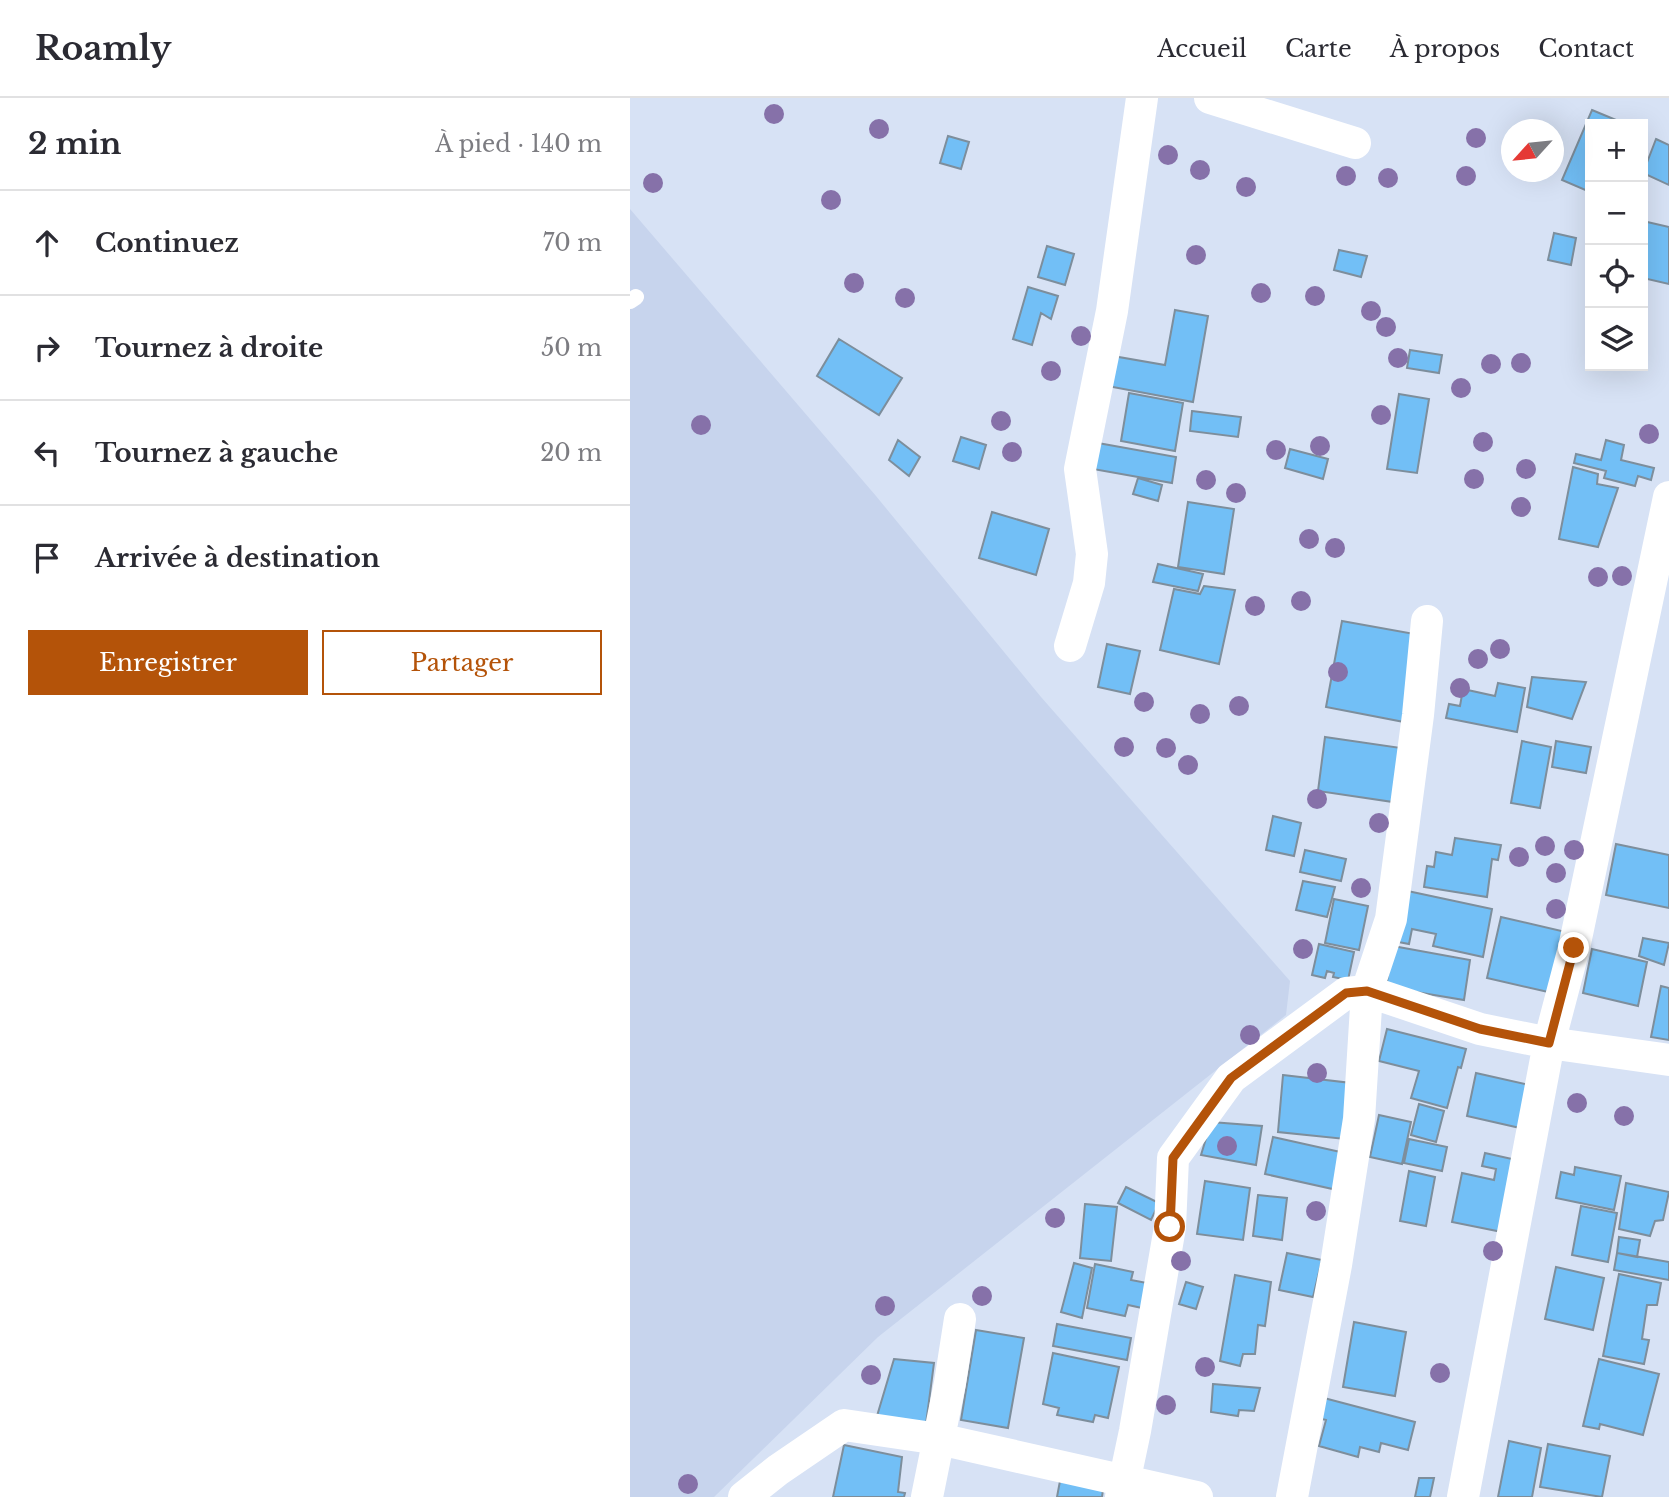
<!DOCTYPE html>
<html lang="fr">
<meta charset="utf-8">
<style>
:root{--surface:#fff;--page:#f7f7f7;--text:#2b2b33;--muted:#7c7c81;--line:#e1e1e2;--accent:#b45309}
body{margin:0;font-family:"Libre Baskerville",serif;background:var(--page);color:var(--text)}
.controls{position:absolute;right:21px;top:21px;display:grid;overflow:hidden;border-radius:0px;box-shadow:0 7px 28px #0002}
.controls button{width:63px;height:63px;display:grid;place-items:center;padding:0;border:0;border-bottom:2px solid var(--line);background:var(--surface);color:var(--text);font:35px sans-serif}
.compass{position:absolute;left:871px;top:21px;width:63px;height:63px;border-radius:50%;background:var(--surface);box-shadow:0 7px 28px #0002;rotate:243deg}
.stop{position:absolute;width:21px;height:21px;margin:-16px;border:5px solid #b45309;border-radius:50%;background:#fff}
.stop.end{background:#b45309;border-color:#fff;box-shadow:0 2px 7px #0008}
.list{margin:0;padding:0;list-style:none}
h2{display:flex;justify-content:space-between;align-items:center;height:91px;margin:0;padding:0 28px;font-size:30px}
h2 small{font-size:23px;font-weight:400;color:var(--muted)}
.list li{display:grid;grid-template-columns:46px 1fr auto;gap:21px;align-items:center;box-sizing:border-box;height:105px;padding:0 28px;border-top:2px solid var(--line)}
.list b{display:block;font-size:26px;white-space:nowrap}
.list em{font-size:23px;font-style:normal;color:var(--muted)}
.actions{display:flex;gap:14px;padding:21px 28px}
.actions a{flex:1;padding:16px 0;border:2px solid var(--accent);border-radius:0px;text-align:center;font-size:24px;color:var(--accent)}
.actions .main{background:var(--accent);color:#fff}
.icon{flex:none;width:38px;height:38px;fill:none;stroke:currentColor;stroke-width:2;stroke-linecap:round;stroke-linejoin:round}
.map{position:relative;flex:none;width:1039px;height:1399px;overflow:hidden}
header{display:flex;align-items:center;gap:42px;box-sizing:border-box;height:98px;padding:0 35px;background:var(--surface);border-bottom:2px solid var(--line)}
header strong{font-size:33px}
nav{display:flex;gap:38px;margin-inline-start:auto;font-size:24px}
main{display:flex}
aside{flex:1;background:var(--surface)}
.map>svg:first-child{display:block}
.built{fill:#c7d4ed}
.building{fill:#72bff6;stroke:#7d8e9c;stroke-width:2}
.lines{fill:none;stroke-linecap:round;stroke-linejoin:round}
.service{stroke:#fff;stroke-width:16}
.minor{stroke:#fff;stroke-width:32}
.tree{fill:#8671a9}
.route{stroke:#b45309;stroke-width:9}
</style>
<header>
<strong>Roamly</strong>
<nav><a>Accueil</a><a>Carte</a><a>À propos</a><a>Contact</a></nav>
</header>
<main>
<aside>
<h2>2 min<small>À pied · 140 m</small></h2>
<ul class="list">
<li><svg class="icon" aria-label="ahead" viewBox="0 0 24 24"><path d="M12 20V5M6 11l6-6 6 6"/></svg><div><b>Continuez</b></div><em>70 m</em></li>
<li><svg class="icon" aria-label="right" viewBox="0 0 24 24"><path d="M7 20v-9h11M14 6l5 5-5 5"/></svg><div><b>Tournez à droite</b></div><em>50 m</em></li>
<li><svg class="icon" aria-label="left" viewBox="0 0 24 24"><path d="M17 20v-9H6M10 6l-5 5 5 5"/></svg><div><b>Tournez à gauche</b></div><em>20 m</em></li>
<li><svg class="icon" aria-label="arrive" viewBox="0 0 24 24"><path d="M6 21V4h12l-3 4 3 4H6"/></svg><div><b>Arrivée à destination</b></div></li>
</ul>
<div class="actions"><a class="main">Enregistrer</a><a>Partager</a></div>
</aside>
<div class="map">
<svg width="1039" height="1399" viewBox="0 0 1039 1399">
<rect width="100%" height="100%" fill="#d7e2f5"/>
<path class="built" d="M0 111 246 398 411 599 660 883 656 917 248 1239 84 1399H0Z"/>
<path class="building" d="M962 12 991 24 990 26H960V94L932 82Z
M318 38 339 44 331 71 310 65Z
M1026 41 1039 47V87L1013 75Z
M1013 123 1039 129V186L1013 180Z
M924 135 946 140 941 167 918 162Z
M417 148 444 156 435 187 408 179Z
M709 152 737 158 731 179 704 172Z
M398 189 428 198 421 221 411 215 402 247 383 241Z
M545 212 578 218 563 304 472 287 477 257 535 267Z
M209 241 272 280 249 317 187 278Z
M780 252 812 257 809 275 777 270Z
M499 295 553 305 545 353 491 343Z
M769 296 799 301 787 375 757 371Z
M562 313 611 319 608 339 560 333Z
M331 339 356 347 349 371 323 363Z
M268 342 290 359 279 378 259 362Z
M976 342 994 347 991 362 1024 370 1021 382 1008 378 1005 388 974 380 976 373 944 365 946 356 971 362Z
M468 345 546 359 542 385 463 371Z
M660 351 698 361 693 381 655 370Z
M943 369 968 376 967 386 988 390 968 449 929 441Z
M508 380 532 387 528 403 503 396Z
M558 404 604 411 594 476 548 469Z
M362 414 419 431 406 477 349 460Z
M528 466 573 476 568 493 523 484Z
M574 488 605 492 589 566 530 552 544 491 570 496Z
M712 523 790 537 774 624 696 609Z
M477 546 510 553 500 596 468 589Z
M902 579 956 584 942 621 897 609Z
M868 585 895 590 887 634 816 620 819 606 830 608 833 591 865 598Z
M695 639 771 650 763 704 688 693Z
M892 643 921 649 910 710 881 705Z
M926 643 961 649 956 675 922 669Z
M643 718 671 725 664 758 636 752Z
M825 740 871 747 868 762 862 761 857 799 794 789 797 768 804 769 806 754 822 757Z
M986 746 1039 757V810L976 797Z
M675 752 716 761 711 783 670 774Z
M673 783 705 789 697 819 666 812Z
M773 792 862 811 853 859 803 848 806 836 782 831 779 846 763 843Z
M704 801 738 808 729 852 695 845Z
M871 819 940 835 927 896 857 880Z
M1013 840 1039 845 1034 867 1009 858Z
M689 846 724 854 718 882 703 879 704 875 697 873 695 880 682 877Z
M763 848 840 862 834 902 756 889Z
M962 851 1017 864 1008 908 953 895Z
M1031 888 1039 890V942L1021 939Z
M757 931 836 951 831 970 828 969 817 1010 781 1000 789 973 749 963Z
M846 975 899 987 890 1030 837 1018Z
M653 977 721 985 715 1041 648 1034Z
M789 1006 814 1013 806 1044 781 1037Z
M749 1017 781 1024 772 1066 740 1059Z
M581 1024 632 1028 626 1067 571 1057Z
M643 1039 715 1055 707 1092 635 1076Z
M779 1041 817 1049 812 1073 774 1065Z
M855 1055 891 1063 877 1135 822 1124 832 1075 864 1082 866 1071 852 1068Z
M945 1069 991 1078 984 1112 926 1100 931 1074 944 1077Z
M779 1073 805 1079 796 1128 770 1123Z
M575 1083 620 1090 613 1142 567 1136Z
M996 1085 1039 1094 1033 1122 1025 1123 1020 1138 989 1131Z
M496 1089 529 1105 521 1122 488 1105Z
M628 1097 657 1100 652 1142 623 1138Z
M455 1106 487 1109 481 1163 450 1160Z
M951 1108 987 1115 978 1164 942 1157Z
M989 1139 1010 1142 1007 1159 987 1155Z
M657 1155 692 1162 683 1199 649 1192Z
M987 1155 1039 1164V1182L984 1172Z
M444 1165 462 1170 452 1220 431 1214Z
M465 1166 503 1174 501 1182 517 1185 512 1210 498 1207 495 1218 457 1210Z
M926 1169 974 1180 963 1232 915 1221Z
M989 1176 1031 1185 1027 1207H1017L1012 1241 1019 1242 1014 1266 973 1258Z
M605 1177 641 1184 635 1228 628 1227 625 1256H613L610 1268 590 1263Z
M556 1184 573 1189 566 1211 549 1206Z
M724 1224 776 1234 765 1298 713 1289Z
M427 1226 501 1240 497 1262 423 1248Z
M346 1232 394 1240 378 1330 331 1322Z
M423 1255 489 1269 478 1320 465 1317 463 1324 427 1317 429 1310 413 1306Z
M264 1261 304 1265 296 1326 247 1318Z
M969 1261 1029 1276 1013 1337 970 1326 969 1331 953 1328Z
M583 1286 630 1290 624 1313 609 1312 608 1318 581 1314Z
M694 1300 785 1324 778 1352 751 1345 749 1354 730 1349 728 1359 689 1348 696 1322 688 1320Z
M879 1343 911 1350 902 1399H868Z
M918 1346 980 1358 972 1399 910 1389Z
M214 1347 272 1359 268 1394 275 1395 274 1399H203Z
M789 1380H804L800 1399H785Z
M430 1383 473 1392 472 1399H427Z"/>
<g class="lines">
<path class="service" d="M0 203 6 199"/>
<path class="minor" d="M580 0 725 45
M440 548 459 485 462 456 450 371 482 213 512 0
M114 1399 148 1372 214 1327 309 1341 567 1399
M297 1399 320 1285 330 1221
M491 1399 505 1333 540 1129 543 1060 601 980 716 895 737 893 850 931 919 945 1039 962
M662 1399 706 1167 729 1021 737 893 761 821 788 617 797 523
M833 1399 919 945 944 850 1039 399"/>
</g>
<g class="tree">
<circle cx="144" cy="16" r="10"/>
<circle cx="249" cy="31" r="10"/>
<circle cx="846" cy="40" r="10"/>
<circle cx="538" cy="57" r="10"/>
<circle cx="570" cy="72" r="10"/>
<circle cx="716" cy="78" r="10"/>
<circle cx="836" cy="78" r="10"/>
<circle cx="758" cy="80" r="10"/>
<circle cx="23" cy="85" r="10"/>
<circle cx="616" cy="89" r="10"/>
<circle cx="201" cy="102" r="10"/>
<circle cx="566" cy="157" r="10"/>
<circle cx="224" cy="185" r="10"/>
<circle cx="631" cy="195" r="10"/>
<circle cx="685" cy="198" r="10"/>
<circle cx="275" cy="200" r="10"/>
<circle cx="741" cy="213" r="10"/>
<circle cx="756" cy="229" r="10"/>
<circle cx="451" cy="238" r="10"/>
<circle cx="768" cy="260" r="10"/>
<circle cx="891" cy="265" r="10"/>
<circle cx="861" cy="266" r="10"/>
<circle cx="421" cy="273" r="10"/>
<circle cx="831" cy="290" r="10"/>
<circle cx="751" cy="317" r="10"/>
<circle cx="371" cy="323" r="10"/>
<circle cx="71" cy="327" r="10"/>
<circle cx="1019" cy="336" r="10"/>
<circle cx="853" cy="344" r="10"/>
<circle cx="690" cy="348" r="10"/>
<circle cx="646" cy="352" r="10"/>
<circle cx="382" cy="354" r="10"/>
<circle cx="896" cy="371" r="10"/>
<circle cx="844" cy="381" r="10"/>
<circle cx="576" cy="382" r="10"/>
<circle cx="606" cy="395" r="10"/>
<circle cx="891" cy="409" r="10"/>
<circle cx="679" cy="441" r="10"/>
<circle cx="705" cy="450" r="10"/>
<circle cx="992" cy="478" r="10"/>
<circle cx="968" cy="479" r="10"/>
<circle cx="671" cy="503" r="10"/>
<circle cx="625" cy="508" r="10"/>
<circle cx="870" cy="551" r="10"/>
<circle cx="848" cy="561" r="10"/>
<circle cx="708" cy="574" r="10"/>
<circle cx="830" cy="590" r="10"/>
<circle cx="514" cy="604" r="10"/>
<circle cx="609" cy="608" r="10"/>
<circle cx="570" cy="616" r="10"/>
<circle cx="494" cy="649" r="10"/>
<circle cx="536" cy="650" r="10"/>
<circle cx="558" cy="667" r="10"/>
<circle cx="687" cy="701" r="10"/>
<circle cx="749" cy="725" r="10"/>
<circle cx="915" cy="748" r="10"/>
<circle cx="944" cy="752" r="10"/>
<circle cx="889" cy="759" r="10"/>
<circle cx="926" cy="775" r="10"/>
<circle cx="731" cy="790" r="10"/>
<circle cx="926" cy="811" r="10"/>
<circle cx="673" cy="851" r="10"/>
<circle cx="620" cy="937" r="10"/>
<circle cx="687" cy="975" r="10"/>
<circle cx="947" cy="1005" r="10"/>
<circle cx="994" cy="1018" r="10"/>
<circle cx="597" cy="1048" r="10"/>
<circle cx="686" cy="1113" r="10"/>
<circle cx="425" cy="1120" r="10"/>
<circle cx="863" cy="1153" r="10"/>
<circle cx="551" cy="1163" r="10"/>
<circle cx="352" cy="1198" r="10"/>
<circle cx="255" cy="1208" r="10"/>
<circle cx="575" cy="1269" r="10"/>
<circle cx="810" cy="1275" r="10"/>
<circle cx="241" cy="1277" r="10"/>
<circle cx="536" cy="1307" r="10"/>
<circle cx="58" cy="1386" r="10"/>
</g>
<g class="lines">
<path class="route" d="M540 1129 543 1060 601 980 716 895 737 893 850 931 919 945 944 850"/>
</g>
</svg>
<div class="controls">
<button>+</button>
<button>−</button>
<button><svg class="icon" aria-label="locate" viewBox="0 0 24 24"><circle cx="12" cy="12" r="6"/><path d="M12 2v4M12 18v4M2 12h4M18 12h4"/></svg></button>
<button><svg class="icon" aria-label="layers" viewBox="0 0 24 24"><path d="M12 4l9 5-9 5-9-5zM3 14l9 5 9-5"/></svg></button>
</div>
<svg class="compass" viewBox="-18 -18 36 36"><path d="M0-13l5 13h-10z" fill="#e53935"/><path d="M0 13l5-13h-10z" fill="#7c7c81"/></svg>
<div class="stop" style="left:540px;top:1129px"></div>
<div class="stop end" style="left:944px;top:850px"></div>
</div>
</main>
